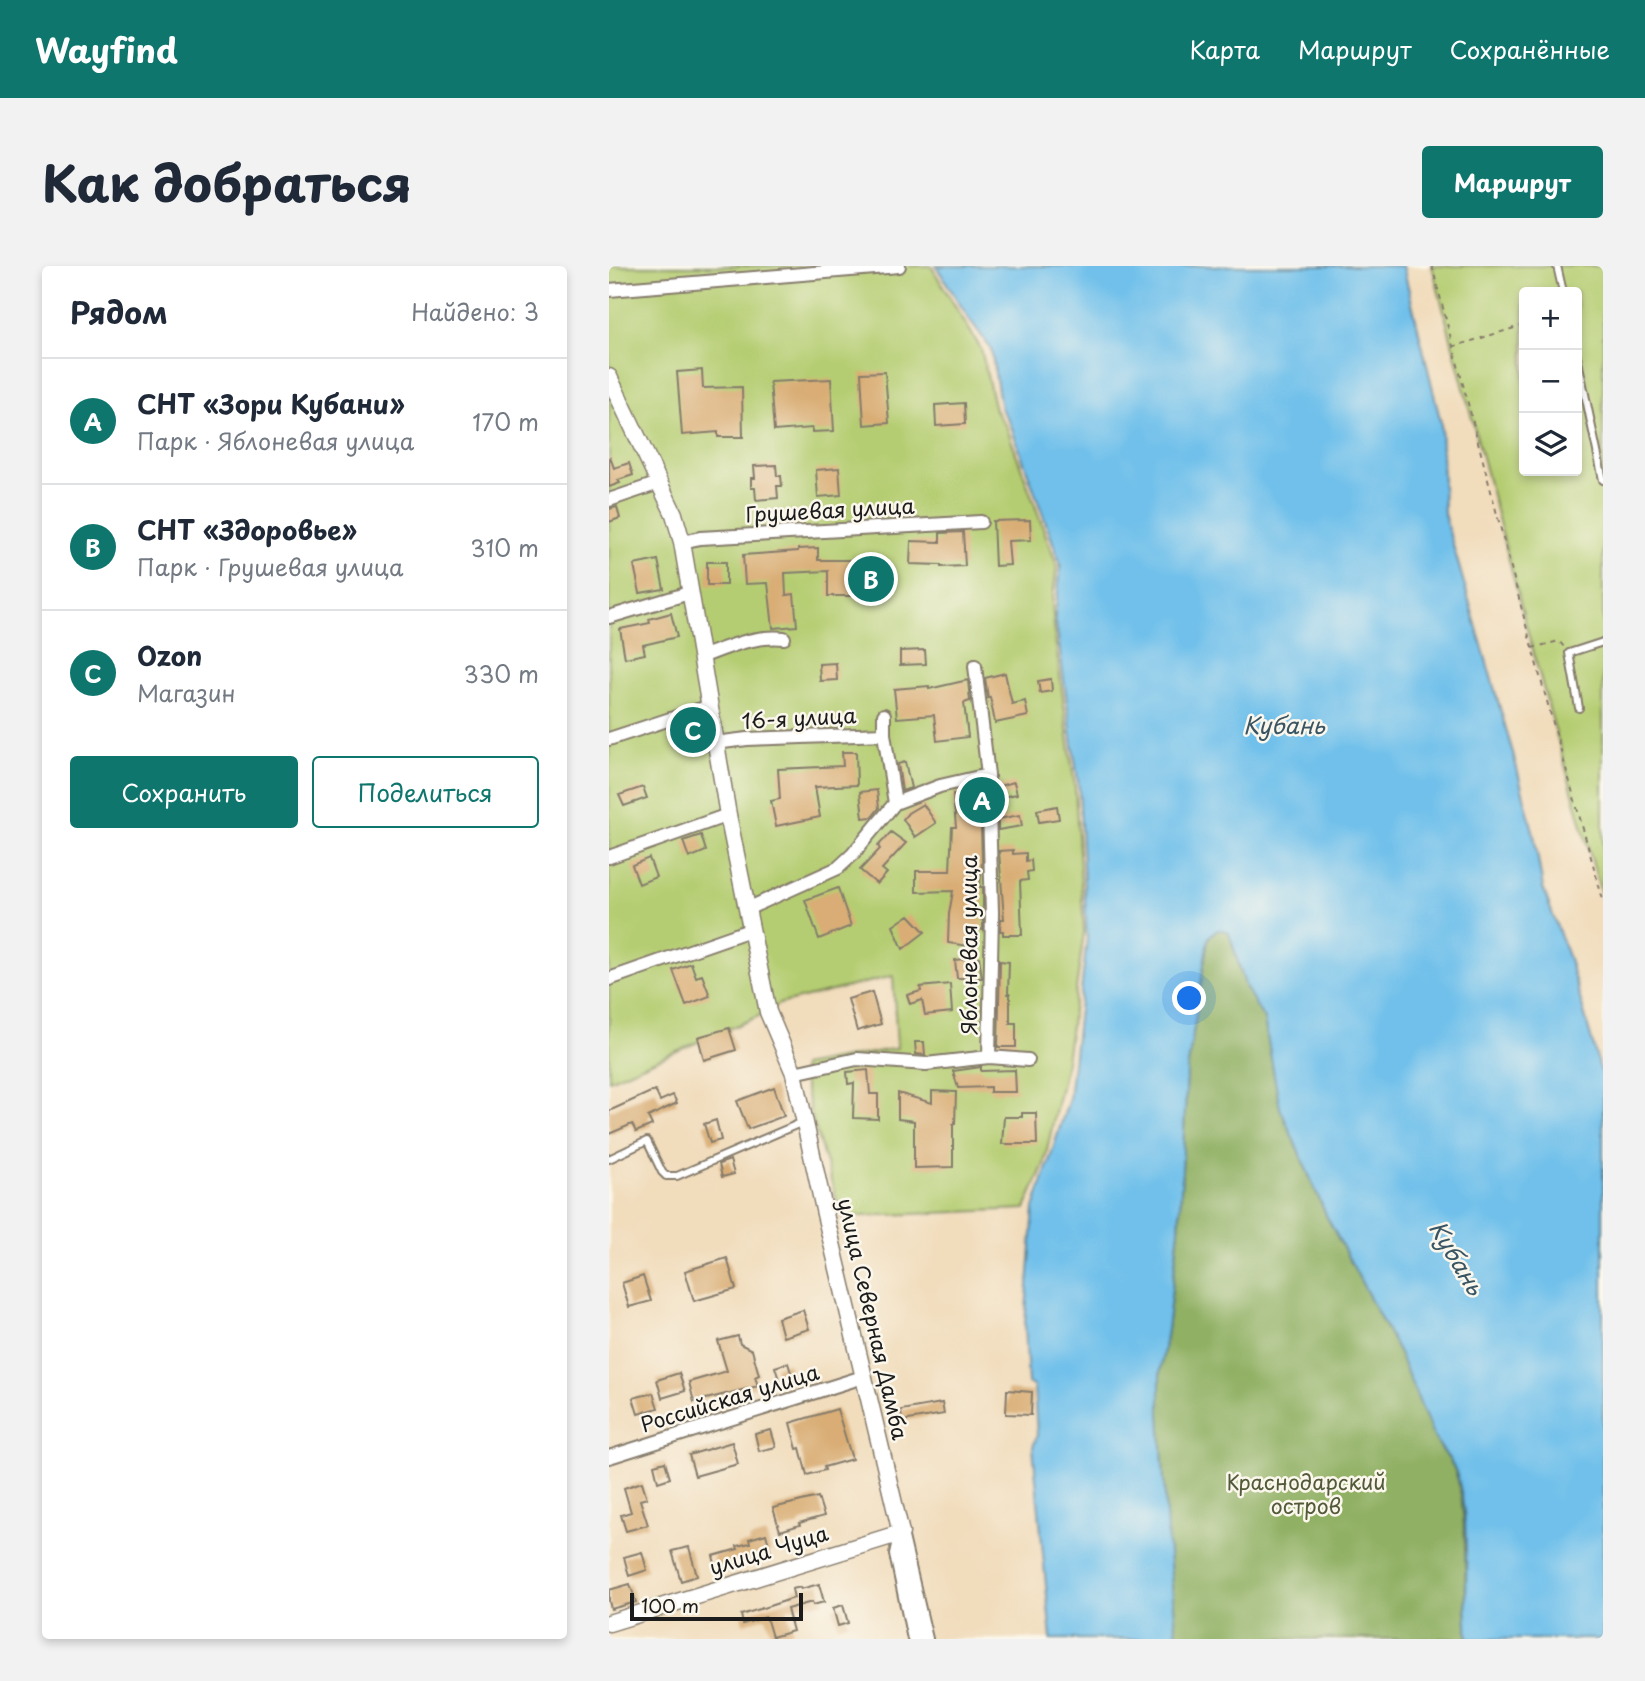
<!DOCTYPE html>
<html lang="ru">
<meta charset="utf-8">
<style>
:root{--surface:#fff;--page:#f2f2f3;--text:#1f2937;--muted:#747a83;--line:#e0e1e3;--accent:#0f766e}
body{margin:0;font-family:"Playpen Sans",sans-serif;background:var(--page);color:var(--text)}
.controls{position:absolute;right:21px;top:21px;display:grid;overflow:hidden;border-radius:7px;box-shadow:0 4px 10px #0003}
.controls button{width:63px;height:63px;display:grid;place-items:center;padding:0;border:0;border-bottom:2px solid var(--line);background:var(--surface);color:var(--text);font:35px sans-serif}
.scale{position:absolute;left:21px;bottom:18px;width:173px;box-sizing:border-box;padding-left:7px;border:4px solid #1c1c1c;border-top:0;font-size:19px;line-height:24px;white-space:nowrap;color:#1c1c1c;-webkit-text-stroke:5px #fbf7ec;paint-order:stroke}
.you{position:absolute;left:581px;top:733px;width:24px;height:24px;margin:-18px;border:5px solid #fff;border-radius:50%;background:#1a73e8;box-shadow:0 0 0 10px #1a73e833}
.badge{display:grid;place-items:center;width:46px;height:46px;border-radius:50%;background:var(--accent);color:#fff;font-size:23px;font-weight:700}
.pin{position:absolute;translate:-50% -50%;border:4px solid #fff;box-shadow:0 2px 7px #0006}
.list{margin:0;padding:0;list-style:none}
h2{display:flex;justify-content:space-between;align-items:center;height:91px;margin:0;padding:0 28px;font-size:30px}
h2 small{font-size:23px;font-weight:400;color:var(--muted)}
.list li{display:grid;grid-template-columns:46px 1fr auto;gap:21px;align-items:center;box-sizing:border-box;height:126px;padding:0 28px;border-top:2px solid var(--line)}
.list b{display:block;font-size:26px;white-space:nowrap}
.list p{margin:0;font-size:23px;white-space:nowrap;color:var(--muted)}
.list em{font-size:23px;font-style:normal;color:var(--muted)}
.actions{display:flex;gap:14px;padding:21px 28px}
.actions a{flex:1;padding:16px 0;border:2px solid var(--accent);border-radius:7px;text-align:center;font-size:24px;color:var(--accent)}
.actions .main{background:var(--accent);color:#fff}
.icon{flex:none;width:38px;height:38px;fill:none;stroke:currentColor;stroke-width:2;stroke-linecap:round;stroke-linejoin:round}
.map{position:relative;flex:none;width:994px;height:1373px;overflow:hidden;border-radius:7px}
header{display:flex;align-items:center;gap:42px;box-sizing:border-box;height:98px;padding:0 35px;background:var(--accent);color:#fff}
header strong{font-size:33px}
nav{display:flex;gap:38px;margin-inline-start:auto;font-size:24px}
.intro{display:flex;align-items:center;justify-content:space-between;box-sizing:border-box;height:168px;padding:0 42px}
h1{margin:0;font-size:49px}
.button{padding:18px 32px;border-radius:7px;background:var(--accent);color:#fff;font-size:24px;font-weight:700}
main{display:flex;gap:42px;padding:0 42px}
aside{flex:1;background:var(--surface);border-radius:7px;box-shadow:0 4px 10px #0003}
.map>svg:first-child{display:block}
.green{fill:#b5cd72;stroke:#687447;stroke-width:2;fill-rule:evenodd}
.forest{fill:#90b064;stroke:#566640;stroke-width:2}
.water{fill:#70c0eb;stroke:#466e84;stroke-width:2}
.building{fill:#d9ad74}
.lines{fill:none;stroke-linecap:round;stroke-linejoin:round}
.service-casing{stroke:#867c6c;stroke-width:10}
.minor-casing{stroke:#867c6c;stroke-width:16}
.tertiary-casing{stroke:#867c6c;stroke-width:19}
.path{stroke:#867c6c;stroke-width:2;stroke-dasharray:5 5;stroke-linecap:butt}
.service{stroke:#fff;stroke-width:6}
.minor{stroke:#fff;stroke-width:12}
.tertiary{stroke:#fff;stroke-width:16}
.labels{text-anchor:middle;stroke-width:5;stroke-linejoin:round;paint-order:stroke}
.street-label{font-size:21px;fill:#1c1c1c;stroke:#fbf7ec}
.park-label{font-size:21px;fill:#525a3a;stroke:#fbf7ec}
.water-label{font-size:23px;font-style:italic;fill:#395564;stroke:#fbf7ec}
</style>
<header>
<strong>Wayfind</strong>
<nav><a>Карта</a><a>Маршрут</a><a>Сохранённые</a></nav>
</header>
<div class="intro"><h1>Как добраться</h1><a class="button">Маршрут</a></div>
<main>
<aside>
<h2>Рядом<small>Найдено: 3</small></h2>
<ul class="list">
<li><span class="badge">A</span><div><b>СНТ «Зори Кубани»</b><p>Парк · Яблоневая улица</p></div><em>170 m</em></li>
<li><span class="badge">B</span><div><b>СНТ «Здоровье»</b><p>Парк · Грушевая улица</p></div><em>310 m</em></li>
<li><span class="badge">C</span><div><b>Ozon</b><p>Магазин</p></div><em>330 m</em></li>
</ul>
<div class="actions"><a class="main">Сохранить</a><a>Поделиться</a></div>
</aside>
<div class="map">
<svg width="994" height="1373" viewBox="0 0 994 1373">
<rect width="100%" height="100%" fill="#fbf7ec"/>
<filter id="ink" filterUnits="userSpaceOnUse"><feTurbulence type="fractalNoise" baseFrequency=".0143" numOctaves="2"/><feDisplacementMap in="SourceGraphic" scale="14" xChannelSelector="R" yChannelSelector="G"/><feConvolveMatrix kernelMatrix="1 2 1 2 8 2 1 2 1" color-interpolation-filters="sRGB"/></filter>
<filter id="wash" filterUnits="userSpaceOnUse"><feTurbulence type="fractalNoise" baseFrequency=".00686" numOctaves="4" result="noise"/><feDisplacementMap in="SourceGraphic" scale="28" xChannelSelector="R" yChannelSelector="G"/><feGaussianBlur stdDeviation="1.57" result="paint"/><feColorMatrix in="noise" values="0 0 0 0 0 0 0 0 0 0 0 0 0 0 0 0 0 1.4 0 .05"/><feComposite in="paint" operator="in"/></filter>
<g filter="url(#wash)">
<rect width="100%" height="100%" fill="#f1dcbb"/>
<path class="green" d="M0 0H322L372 83 386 144 397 160 448 300 443 338 446 372 466 522 475 666 456 802 435 898 416 943 233 951 203 852 194 811 193 800 288 782 284 710 170 738 159 746 0 814Z
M823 0H994V634L923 382ZM915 26H968V205H915Z"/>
<path class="forest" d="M615 663 620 666 631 704 655 753 671 842 718 951 789 1085 832 1183C838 1190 843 1196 846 1205 851 1218 853 1234 854 1248 858 1290 855 1331 859 1373H568L558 1266 551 1148V1106L558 1064 570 964 578 805 599 673C603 666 607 664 615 663Z"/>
<path class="water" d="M327 0H794L832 157 835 248 904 487 925 569 934 622 960 693 990 800 994 810V1373H859C854 1321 863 1259 848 1209 844 1194 832 1184 825 1171L789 1085 718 951 671 842 655 753 637 722 620 667C611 661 605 664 599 673L578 805 570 964 558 1064 551 1106V1148L558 1266 568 1373H442L424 1181 428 1169 425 1121 419 1117 416 1058 425 942 460 833 478 673 470 523 446 350 452 299 400 155 392 143 382 83 359 51Z"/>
<g id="blocks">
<path class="building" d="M93 104 94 122 133 121 134 171H109V166L73 169 68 106Z
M276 106 280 157 255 159 252 107Z
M222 113 225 165 203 166V162L165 165 161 116Z
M355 137 356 158 327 160 326 139Z
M1 191 5 202 20 197 24 209 9 214 11 217 0 221V192Z
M167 199 168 210H172L173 220H168L169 232 147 234 146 222H142V212H146L145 200Z
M230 202 232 229 209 231 207 204Z
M8 241 11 252 0 256V243Z
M421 254 422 274 399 275 401 299 386 300 384 255Z
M354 266 356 300 332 301V299L301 298 302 275 331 276V267Z
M209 282V294H243V330H219V305L176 307 177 329 185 328 188 360 164 362 159 317 136 318 134 289 189 285V283Z
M49 294 55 323 31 327 25 299Z
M98 296H117V319H98Z
M62 347 68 371 34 379 36 388 16 392 11 363 41 357 40 353Z
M316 384 317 398 291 399V385Z
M227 397 228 414 211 415 210 398Z
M396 407 403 438 416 435 419 450 386 457 381 431 379 432 376 412Z
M442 413 443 425 431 427 429 415Z
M359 414 361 435 355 437 359 471 328 475 325 449 288 452 285 423 320 420V423Z
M88 457 91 481 67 484 64 461Z
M233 486H247L248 519 206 521 211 551 167 560 162 535 171 533 169 503 234 500Z
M296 496 302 522 293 525 289 498Z
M405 516 408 528 393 531 390 520Z
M34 521 38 532 15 540 10 529Z
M268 524 270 542 263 551 254 552 251 526Z
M371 525 373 595 371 621H374V640L372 654H374V664L369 663 366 681 339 677 340 648 344 625 307 626V605H341L343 561H347L344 528Z
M314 538 327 557 306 571 294 553 299 547Z
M448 540 450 553 430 556 428 544Z
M411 549 413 560 389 564V553Z
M282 566 297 577 273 603 278 607 268 618 251 604 271 583 269 580Z
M92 569 97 585 80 592 74 575Z
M404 584V588L417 587V595L422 594 423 605 418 606 419 614 411 615 413 669H394V665H391L392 653H395L390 585Z
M40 592 47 611 30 618 23 599Z
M229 622 242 660 210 673 196 634Z
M300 649 316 666 294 683 284 660Z
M370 691 373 712H348L346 694Z
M391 695 400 696 399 728H401V757H407V781H389Z
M82 697 87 711 93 709 101 730 77 739 64 704Z
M341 718 343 746 316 749 313 734 301 738 298 729 312 725 311 721Z
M263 726 272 758 248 765 239 733Z
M120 762 127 784 95 794 89 771Z
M306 776H315L316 789 307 788Z
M372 801V805L406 804 407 826H381V821L349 822 344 805Z
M259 804 261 828H269V853L244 852 245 817 239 818 238 806Z
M165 821 175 850 139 863 128 835Z
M46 824 51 835 64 829 68 837 39 851 43 859 27 866 23 858 0 868V845Z
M323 825 347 826 346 858H344V901L305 902V855L289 853V827L323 837Z
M413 847H427L428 878H393L395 851H413Z
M107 854 112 874 101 877 95 858Z
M121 894 125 908 113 911 110 898Z
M118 992 127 1023 85 1035 76 1005Z
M34 1010 42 1035 20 1041 13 1017Z
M194 1044 200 1063 174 1071 169 1052Z
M129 1070 131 1078 143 1084 150 1109 146 1111 149 1120 85 1136 80 1116 118 1105 109 1075Z
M179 1097 185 1116 172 1120 166 1101Z
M70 1107 76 1125 53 1132 48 1114Z
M398 1124 423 1126 422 1149 397 1148Z
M44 1127 49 1142 29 1148 24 1132Z
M333 1137 335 1148 293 1155 292 1144Z
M228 1143 243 1193 215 1201 216 1204 198 1209 191 1182 188 1183 181 1157Z
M162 1164 167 1181 150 1185 146 1168Z
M123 1176 129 1198 86 1210 80 1189Z
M56 1196 61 1212 49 1216 45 1199Z
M33 1216 38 1232 31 1234 39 1259 17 1265 12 1249 22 1246 15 1222Z
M209 1231 215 1250 190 1257 191 1259 171 1265 164 1242Z
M157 1268 162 1286 124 1297 125 1300 108 1305 104 1290 129 1283 128 1280 141 1277 140 1273Z
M80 1281 88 1310 72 1315 63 1285Z
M33 1286 38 1304 20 1310 15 1291Z
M21 1318 27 1336 2 1343 0 1335V1324Z
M210 1318 215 1336 204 1339 203 1336 178 1343 184 1365 163 1371 157 1351 134 1358 132 1349 185 1332 183 1323 192 1321V1323Z
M234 1339 239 1357 229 1360 224 1342Z"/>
</g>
</g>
<g filter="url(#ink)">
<use href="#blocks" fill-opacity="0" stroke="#867c6c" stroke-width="2"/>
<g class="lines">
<g class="service-casing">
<path id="service" d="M948 0 954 26
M968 90 994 214
M970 442 960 387 994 376
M0 893 38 875 53 906 57 910H68L194 856"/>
</g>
<g class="minor-casing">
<path id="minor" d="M0 24 290 0
M0 234 50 217
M73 276 91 272 372 256
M0 351 80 327
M92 391C119 381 145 369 175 372
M366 400 379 509 383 647 380 791
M0 473 101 440
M106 477 138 473 275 468
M286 537 331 520 379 509
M0 591 119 549
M138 643 229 602 243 589 286 537 275 468V449
M0 713 141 664
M185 807 248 793 317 798 380 791 419 794
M0 1191 254 1111
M292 1267 317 1373
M291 1270 287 1288 305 1373"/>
</g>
<g class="tertiary-casing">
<path id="tertiary" d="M0 111 65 248 73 276 119 549 159 746 185 807 216 948 292 1267 0 1357"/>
</g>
<path class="path" d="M823 0 923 382 994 634
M843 81 915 59
M923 382 950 375 955 381"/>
<use href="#service" class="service"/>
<use href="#minor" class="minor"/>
<use href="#tertiary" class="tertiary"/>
</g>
</g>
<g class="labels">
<g class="street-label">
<text transform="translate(221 245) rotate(-3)" y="7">Грушевая улица</text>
<text transform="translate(190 453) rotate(-3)" y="7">16-я улица</text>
<text transform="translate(361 679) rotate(-90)" y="7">Яблоневая улица</text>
<text transform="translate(263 1053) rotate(77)" y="7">улица Северная Дамба</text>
<text transform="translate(121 1133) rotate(-17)" y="7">Российская улица</text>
<text transform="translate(160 1285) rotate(-17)" y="7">улица Чуца</text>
</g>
<g class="park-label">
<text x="697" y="1224">Краснодарский<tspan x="697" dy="24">остров</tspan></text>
</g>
<g class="water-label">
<text x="675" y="468">Кубань</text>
<text transform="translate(847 992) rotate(59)" y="8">Кубань</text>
</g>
</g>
</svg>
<div class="controls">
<button>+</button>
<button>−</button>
<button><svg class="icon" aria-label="layers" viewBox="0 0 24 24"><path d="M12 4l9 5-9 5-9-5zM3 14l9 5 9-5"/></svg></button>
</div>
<div class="scale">100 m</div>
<div class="you"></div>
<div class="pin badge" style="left:373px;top:534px">A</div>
<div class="pin badge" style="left:262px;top:313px">B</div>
<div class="pin badge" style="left:84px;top:464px">C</div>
</div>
</main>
